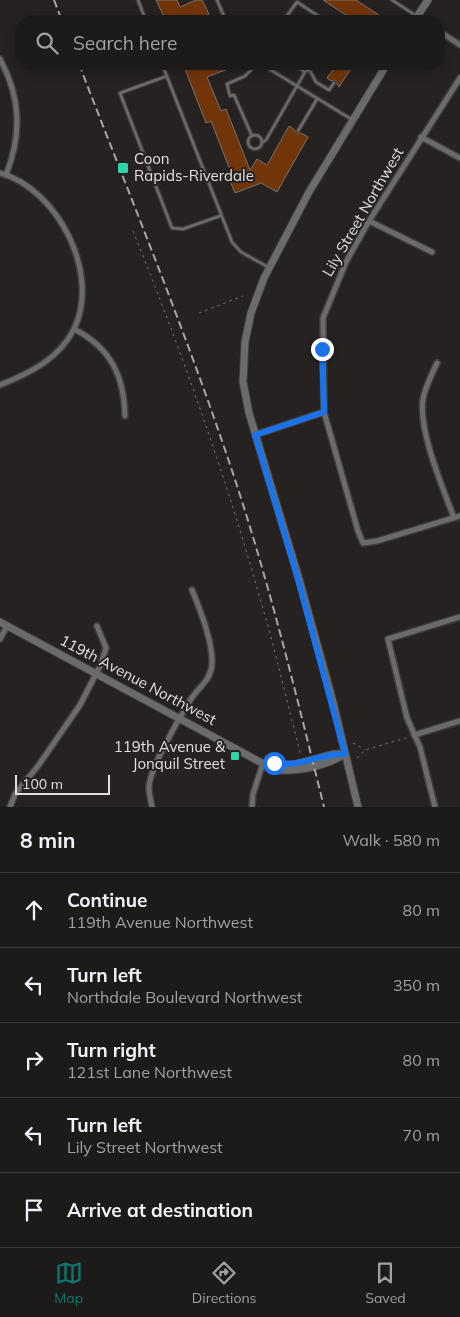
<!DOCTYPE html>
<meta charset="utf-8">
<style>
:root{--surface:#1d1a1a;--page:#2a2727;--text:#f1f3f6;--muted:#a0a1a2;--line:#3b3839;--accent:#0f766e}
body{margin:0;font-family:Mulish,sans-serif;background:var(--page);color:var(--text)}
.scale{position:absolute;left:15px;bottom:12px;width:95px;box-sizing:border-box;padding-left:5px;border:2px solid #e2dede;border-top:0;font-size:14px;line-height:18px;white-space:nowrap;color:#e2dede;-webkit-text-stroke:4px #272222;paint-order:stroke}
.stop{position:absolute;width:15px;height:15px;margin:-11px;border:4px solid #1a73e8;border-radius:50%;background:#fff}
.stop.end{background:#1a73e8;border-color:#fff;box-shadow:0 1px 5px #0008}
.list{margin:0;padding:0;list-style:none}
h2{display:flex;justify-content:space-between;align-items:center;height:65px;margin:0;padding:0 20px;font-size:21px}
h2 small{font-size:16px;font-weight:400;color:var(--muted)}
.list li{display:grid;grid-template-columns:32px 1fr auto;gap:15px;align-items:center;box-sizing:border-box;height:75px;padding:0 20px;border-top:1px solid var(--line)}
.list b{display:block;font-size:19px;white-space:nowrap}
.list p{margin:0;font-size:16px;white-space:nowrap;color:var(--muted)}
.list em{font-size:16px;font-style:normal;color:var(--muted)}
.icon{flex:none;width:28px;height:28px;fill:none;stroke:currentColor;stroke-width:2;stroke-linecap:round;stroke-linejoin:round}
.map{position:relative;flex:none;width:460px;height:807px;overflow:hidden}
.search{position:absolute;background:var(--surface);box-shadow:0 2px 12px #0003;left:15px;right:15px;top:15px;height:55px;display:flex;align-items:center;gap:12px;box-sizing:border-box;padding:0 18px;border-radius:20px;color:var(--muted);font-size:19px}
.sheet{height:440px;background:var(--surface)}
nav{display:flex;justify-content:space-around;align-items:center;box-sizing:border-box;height:70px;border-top:1px solid var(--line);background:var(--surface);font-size:14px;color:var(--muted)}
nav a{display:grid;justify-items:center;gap:2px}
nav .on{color:var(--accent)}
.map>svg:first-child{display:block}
.building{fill:#72350a;stroke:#77726f}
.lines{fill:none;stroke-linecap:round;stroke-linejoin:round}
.service-casing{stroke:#413c3c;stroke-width:5}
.minor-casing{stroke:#413c3c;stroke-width:8}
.tertiary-casing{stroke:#413c3c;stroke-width:9}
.path{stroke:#757171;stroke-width:1;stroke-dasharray:2.5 4;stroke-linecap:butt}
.service{stroke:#6c6a6b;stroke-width:2.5}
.minor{stroke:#6c6a6b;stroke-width:5}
.tertiary{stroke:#6c6a6b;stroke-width:7}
.rail{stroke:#a9a5a5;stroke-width:2;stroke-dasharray:8 4;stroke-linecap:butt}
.route{stroke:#1a73e8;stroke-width:6}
.poi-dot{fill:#2ed4aa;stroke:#272222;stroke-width:2}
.labels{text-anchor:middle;stroke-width:4;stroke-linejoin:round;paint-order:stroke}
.poi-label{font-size:15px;fill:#e2dede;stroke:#272222;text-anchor:start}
.street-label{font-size:15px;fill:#e2dede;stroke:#272222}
</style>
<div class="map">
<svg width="460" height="807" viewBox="0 0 460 807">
<rect width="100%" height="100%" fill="#272222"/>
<path class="building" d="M156 0H177L180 7 196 0H202L209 14 193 21H166Z
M323 0H356L388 21H355Z
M183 64H226L228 69 207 77 221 111 226 109 250 170 257 159 267 165 289 126 295 130 297 134 301 133 308 137 277 192 261 183 235 193 228 176 232 175 211 121 206 123Z
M337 64H354L339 87 335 80 331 81 327 78Z"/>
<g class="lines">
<g class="service-casing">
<path id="service" d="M138 0 146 21
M217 0 226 21
M392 0 415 15
M283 21 297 2 326 21
M162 64 232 242 241 252 268 267
M261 64 351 119
M292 64 305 72
M309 69 316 82 329 90 334 83
M167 76 120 93 172 228 183 229 220 216
M298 131 317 99
M248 142a7 7 0 1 1 14 0a7 7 0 1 1-14 0Z
M252 136 234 95 230 96 227 84 245 76 257 64
M263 142 266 140 305 72 318 64"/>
</g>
<g class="minor-casing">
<path id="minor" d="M417 16 424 21
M439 31 460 45
M0 59C21 98 22 134 6 175
M460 78 369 221 346 262 323 318 324 412 358 531 363 543 377 541 460 516
M421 137 460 158
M0 173C58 189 101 274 74 329 59 359 30 373 0 385
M369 221 432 252
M74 329C111 348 124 376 125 416
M437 363C432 374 425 387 423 399 418 430 443 488 454 518
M255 435 324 412
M0 639 7 626
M414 735 460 721
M10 807 15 794 38 766 80 705 101 664 106 648 97 626
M152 807C151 801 149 794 149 788 148 771 181 715 191 699 199 687 211 680 212 664 213 643 200 609 192 590
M252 807 253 794 263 763
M435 807 420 747 407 718 388 639 460 617"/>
</g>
<g class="tertiary-casing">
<path id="tertiary" d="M414 21 428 0
M0 622 273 769C295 773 326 766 345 754
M265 763 293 765 334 754H345
M358 807 333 702 299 579 249 413 243 382 245 342 251 313 264 278 309 192 387 64"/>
</g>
<path class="path" d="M133 231C181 350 224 471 259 595 275 648 287 702 301 756
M199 313 243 296
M353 743 365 750
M357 758 365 750 409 737"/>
<use href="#service" class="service"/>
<use href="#minor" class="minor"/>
<use href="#tertiary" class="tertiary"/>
<path class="rail" d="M54 0 62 21
M79 64C134 207 193 349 240 495 273 598 298 702 324 807"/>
</g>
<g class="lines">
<path class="route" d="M274 763C299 768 320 753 345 754L298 579 255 435 324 412 322 349"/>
</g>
<g class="poi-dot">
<rect x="117" y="162" width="12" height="12" rx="2.5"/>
<rect x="230" y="751" width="10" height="10" rx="2.5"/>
</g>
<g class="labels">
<g class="poi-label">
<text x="134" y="164">Coon<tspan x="134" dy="17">Rapids-Riverdale</tspan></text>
<text x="225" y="752" text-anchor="end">119th Avenue &amp;<tspan x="225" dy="17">Jonquil Street</tspan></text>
</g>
<g class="street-label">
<text transform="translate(363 212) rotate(-60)" y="5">Lily Street Northwest</text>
<text transform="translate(138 680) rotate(28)" y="5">119th Avenue Northwest</text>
</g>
</g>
</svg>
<div class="scale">100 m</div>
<div class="stop" style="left:274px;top:763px"></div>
<div class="stop end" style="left:322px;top:349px"></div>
<div class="search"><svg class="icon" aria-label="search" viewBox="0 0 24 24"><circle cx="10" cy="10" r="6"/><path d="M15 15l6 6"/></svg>Search here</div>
</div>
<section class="sheet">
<h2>8 min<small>Walk · 580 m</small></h2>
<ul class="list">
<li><svg class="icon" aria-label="ahead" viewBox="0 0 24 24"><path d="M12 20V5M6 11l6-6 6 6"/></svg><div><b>Continue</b><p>119th Avenue Northwest</p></div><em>80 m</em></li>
<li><svg class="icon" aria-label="left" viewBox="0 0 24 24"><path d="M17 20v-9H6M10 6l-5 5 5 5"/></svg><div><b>Turn left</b><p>Northdale Boulevard Northwest</p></div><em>350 m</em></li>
<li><svg class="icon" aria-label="right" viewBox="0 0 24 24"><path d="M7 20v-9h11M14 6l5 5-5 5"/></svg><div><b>Turn right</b><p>121st Lane Northwest</p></div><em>80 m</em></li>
<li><svg class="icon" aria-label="left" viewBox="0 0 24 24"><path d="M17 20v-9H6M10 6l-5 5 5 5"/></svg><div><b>Turn left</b><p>Lily Street Northwest</p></div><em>70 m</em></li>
<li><svg class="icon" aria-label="arrive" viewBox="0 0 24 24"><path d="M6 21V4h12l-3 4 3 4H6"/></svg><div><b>Arrive at destination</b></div></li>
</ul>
</section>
<nav>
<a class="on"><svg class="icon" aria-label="map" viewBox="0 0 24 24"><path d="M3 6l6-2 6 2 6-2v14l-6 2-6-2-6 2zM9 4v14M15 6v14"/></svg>Map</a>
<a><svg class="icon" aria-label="directions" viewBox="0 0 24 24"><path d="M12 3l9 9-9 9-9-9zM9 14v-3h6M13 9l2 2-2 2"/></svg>Directions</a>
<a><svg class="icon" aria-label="saved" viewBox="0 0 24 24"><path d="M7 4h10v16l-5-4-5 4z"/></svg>Saved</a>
</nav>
